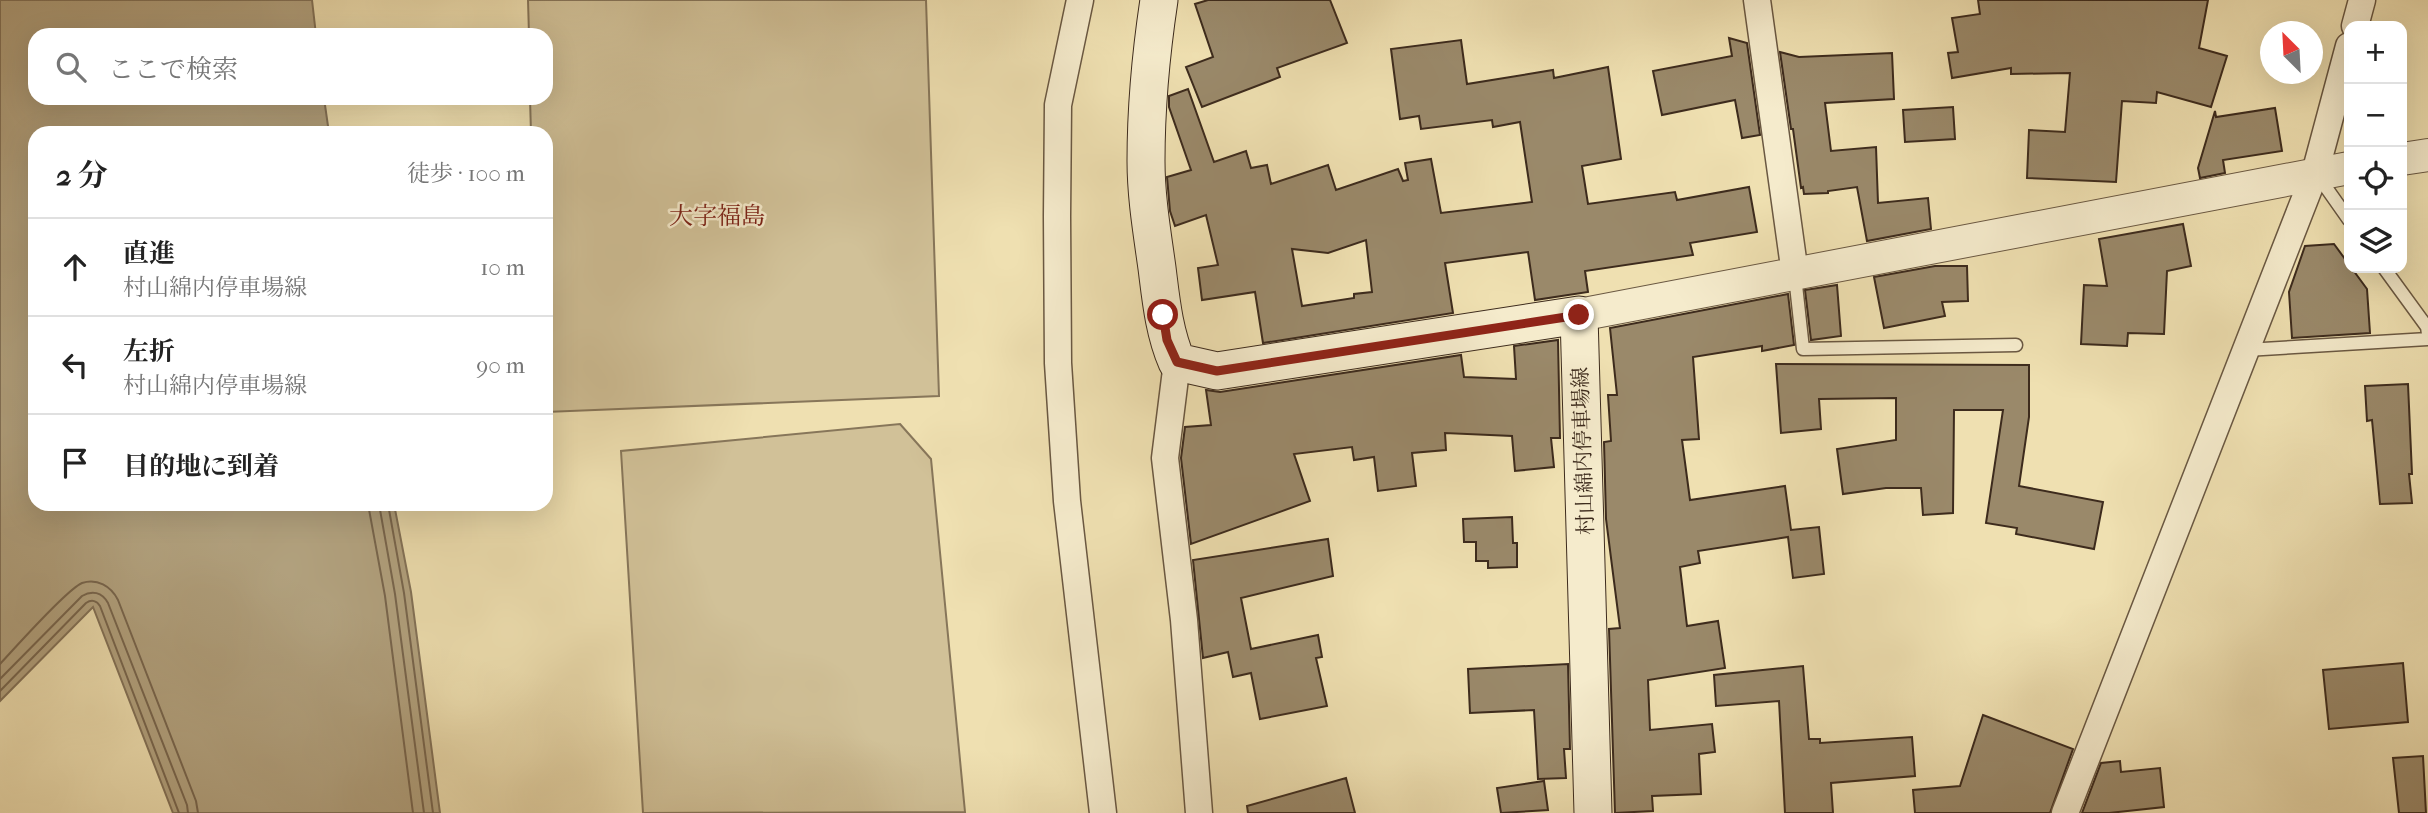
<!DOCTYPE html>
<html lang="ja">
<meta charset="utf-8">
<style>
:root{--surface:#fff;--page:#f2f2f2;--text:#222;--muted:#767676;--line:#e0e0e0}
body{margin:0;font-family:"IM FELL French Canon","Noto Serif JP",serif;background:var(--page);color:var(--text)}
.controls{position:absolute;right:21px;top:21px;display:grid;overflow:hidden;border-radius:14px;box-shadow:0 7px 28px #0002}
.controls button{width:63px;height:63px;display:grid;place-items:center;padding:0;border:0;border-bottom:2px solid var(--line);background:var(--surface);color:var(--text);font:35px sans-serif}
.compass{position:absolute;left:2260px;top:21px;width:63px;height:63px;border-radius:50%;background:var(--surface);box-shadow:0 7px 28px #0002;rotate:336deg}
.stop{position:absolute;width:21px;height:21px;margin:-16px;border:5px solid #8f2418;border-radius:50%;background:#fff}
.stop.end{background:#8f2418;border-color:#fff;box-shadow:0 2px 7px #0008}
.list{margin:0;padding:0;list-style:none}
h2{display:flex;justify-content:space-between;align-items:center;height:91px;margin:0;padding:0 28px;font-size:30px}
h2 small{font-size:23px;font-weight:400;color:var(--muted)}
.list li{display:grid;grid-template-columns:46px 1fr auto;gap:21px;align-items:center;box-sizing:border-box;height:98px;padding:0 28px;border-top:2px solid var(--line)}
.list b{display:block;font-size:26px;white-space:nowrap}
.list p{margin:0;font-size:23px;white-space:nowrap;color:var(--muted)}
.list em{font-size:23px;font-style:normal;color:var(--muted)}
.icon{flex:none;width:38px;height:38px;fill:none;stroke:currentColor;stroke-width:2;stroke-linecap:round;stroke-linejoin:round}
.map{position:relative;flex:none;width:2428px;height:813px;overflow:hidden}
.search{position:absolute;background:var(--surface);box-shadow:0 7px 28px #0002;left:28px;top:28px;width:525px;height:77px;display:flex;align-items:center;gap:18px;box-sizing:border-box;padding:0 24px;border-radius:21px;color:var(--muted);font-size:26px}
.panel{position:absolute;background:var(--surface);box-shadow:0 7px 28px #0002;left:28px;top:126px;width:525px;height:385px;border-radius:21px}
.map>svg:first-child{display:block}
.green{fill:#d1c198;stroke:#87765a;stroke-width:2}
.water{fill:#b2a27f;stroke:#837258;stroke-width:2}
.lines{fill:none;stroke-linecap:round;stroke-linejoin:round}
.shore{stroke:#78664e;stroke-width:2}
.building{fill:#9a896a;stroke:#3d2b1d;stroke-width:2;fill-rule:evenodd}
.service-casing{stroke:#6a5842;stroke-width:15}
.minor-casing{stroke:#6a5842;stroke-width:29}
.tertiary-casing{stroke:#6a5842;stroke-width:34}
.secondary-casing{stroke:#3d2b1d;stroke-width:39}
.service{stroke:#f5ebcc;stroke-width:12}
.minor{stroke:#f5ebcc;stroke-width:26}
.tertiary{stroke:#f5ebcc;stroke-width:32}
.secondary{stroke:#f5ebcc;stroke-width:37}
.route{stroke:#8f2418;stroke-width:9}
.labels{text-anchor:middle;stroke-width:5;stroke-linejoin:round;paint-order:stroke}
.street-label{font-size:21px;fill:#3d2b1d;stroke:#f5ebcc}
.quarter-label{font-size:24px;fill:#7a1f14;stroke:#f5ebcc}
</style>
<div class="map">
<svg width="2428" height="813" viewBox="0 0 2428 813">
<rect width="100%" height="100%" fill="#efe0b1"/>
<filter id="stains"><feTurbulence type="fractalNoise" baseFrequency=".00286" numOctaves="4"/><feColorMatrix values="0 0 0 0 .2 0 0 0 0 .09 0 0 0 0 .02 0 0 0 .5 -.17"/></filter>
<radialGradient id="worn" r=".72"><stop offset=".6" stop-color="#630" stop-opacity="0"/><stop offset="1" stop-color="#630" stop-opacity=".3"/></radialGradient>
<path class="green" d="M528 0H926L939 396 546 412V133H531L530 98H546V35H529Z
M900 424 931 459 965 812 643 813 621 451Z"/>
<path class="water" d="M0 0H312L316 35H35V98H324L329 133H35V504H394L411 592 440 813H173L93 607 0 701Z"/>
<g class="lines">
<path class="shore" d="M368 504 385 596 413 813
M379 504 395 594 424 813
M388 504 404 593 433 813
M0 664C15 648 66 590 82 583 97 578 111 586 118 600L196 801 198 813
M0 679 82 596C92 590 102 592 108 603L187 805 188 813
M0 691 86 603C92 599 97 601 100 606L179 813"/>
</g>
<path class="building" d="M1208 0H1330L1347 43 1277 68 1280 77 1202 107 1186 67 1213 57 1195 4Z
M1978 0H2208L2199 48 2227 56 2211 107 2157 92 2156 103 2122 101 2116 182 2027 178 2029 130 2065 132 2070 73 2011 74V68L1952 78 1948 53 1958 52 1952 18 1980 14Z
M1729 38 1747 43 1760 135 1742 138 1735 100 1662 115 1653 71 1732 56Z
M1461 40 1467 84 1553 70 1554 78 1608 67 1621 159 1582 166 1588 204 1675 192 1677 200 1749 187 1757 232 1690 243 1693 255 1585 271 1588 292 1535 300 1528 252 1445 263 1453 313 1263 343 1255 292 1202 300 1198 268 1218 265 1206 215 1175 226 1170 211 1167 177 1191 170 1169 107V96L1188 89 1214 162 1246 151 1251 168 1267 165 1271 184 1328 165 1336 190 1398 169 1403 181 1408 180 1405 163 1431 159 1441 213 1532 202 1520 122 1493 127 1492 120 1421 129 1419 116 1400 119 1391 49ZM1366 240 1372 292 1354 294V298L1302 306 1292 249 1328 253Z
M1780 52 1799 57 1892 53 1894 99 1825 103 1831 151 1876 147 1878 203 1928 198 1931 229 1867 241 1857 187 1828 191V193L1804 194 1803 187 1801 188 1793 129H1791Z
M1953 107 1955 139 1905 142 1903 110Z
M2275 108 2282 151 2223 160 2225 173 2200 178 2198 168 2215 111 2216 117Z
M2183 224 2191 266 2167 271 2164 334 2128 333 2127 346 2081 344 2084 285 2107 286 2099 239Z
M2334 244 2367 289 2370 333 2292 338 2289 292 2305 246Z
M1935 266H1967L1968 301 1942 302 1945 316 1884 328 1874 277Z
M1837 285 1841 336 1811 340 1805 290Z
M1788 294 1794 345 1762 351V346L1693 357 1699 439 1682 440 1690 500 1785 486 1791 530 1819 527 1824 574 1793 578 1788 537 1698 551 1700 563 1680 567 1687 626 1718 621 1725 668 1648 680 1650 730 1712 724 1715 752 1699 754 1701 794 1652 796 1653 811 1615 813 1609 629 1620 628 1606 519 1604 442 1611 441 1608 395H1617L1610 328Z
M1558 340 1560 438H1551L1554 467 1515 471 1512 436 1445 433 1446 450 1412 453 1416 486 1378 491 1374 457 1354 460 1352 447 1294 454 1310 501 1191 544 1181 458 1185 427 1211 425 1206 390 1220 392 1461 355 1464 377 1516 379 1514 346Z
M1776 364 2029 365V417L2019 486 2103 502 2094 549 2016 534 2017 528 1986 523 2003 410H1954L1953 513 1923 515 1921 488H1886L1843 494 1837 449 1896 440V398L1819 399 1821 429 1781 433Z
M2408 384 2412 474H2409L2412 503 2380 504 2372 420 2367 421 2365 386Z
M1512 517 1513 543H1517V567L1488 568V561H1476V542H1464L1463 519Z
M1328 539 1333 576 1241 598 1251 649 1318 635 1322 657 1316 658 1327 706 1260 719 1251 673 1233 677 1228 652 1203 658 1193 560Z
M2403 663 2408 722 2329 729 2323 670Z
M1568 664 1570 749H1564L1566 778 1538 779 1534 710 1470 713 1468 669Z
M1803 666 1809 739H1820V743L1912 737 1915 776 1831 783 1833 813H1785L1779 701 1716 706 1714 675Z
M1983 715 2073 749 2050 813H1915L1913 790 1960 786Z
M2423 756 2426 813H2399L2393 758Z
M2120 761 2121 772 2160 768 2164 807 2109 813H2082L2101 763Z
M1346 778 1355 813H1248L1247 806Z
M1544 781 1548 810 1501 813 1497 788Z"/>
<g class="lines">
<g class="service-casing">
<path id="service" d="M2318 176 2349 220
M2384 268 2427 327 2428 334
M1795 276 1803 349 2016 345
M2246 350 2428 339"/>
</g>
<g class="minor-casing">
<path id="minor" d="M1080 0 1058 105 1057 216 1058 363 1067 501 1103 813
M1757 0 1795 274
M2355 26 2362 0
M1177 362 1165 458 1184 620 1199 813
M2065 813 2315 173 2349 46"/>
</g>
<g class="tertiary-casing">
<path id="tertiary" d="M2402 159 2428 155
M1579 315 2349 168"/>
</g>
<g class="secondary-casing">
<path id="secondary" d="M1159 0C1151 53 1146 107 1146 161 1146 197 1152 232 1157 268 1161 300 1164 332 1177 362L1217 371 1579 315 1593 813"/>
</g>
<use href="#service" class="service"/>
<use href="#minor" class="minor"/>
<use href="#tertiary" class="tertiary"/>
<use href="#secondary" class="secondary"/>
</g>
<g class="lines">
<path class="route" d="M1163 315 1167 340 1177 362 1217 371 1579 315"/>
</g>
<g class="labels">
<g class="street-label">
<text transform="translate(1583 451) rotate(-92)" y="7">村山綿内停車場線</text>
</g>
<g class="quarter-label">
<text x="717" y="224">大字福島</text>
</g>
</g>
<rect width="100%" height="100%" filter="url(#stains)"/>
<rect width="100%" height="100%" fill="url(#worn)"/>
</svg>
<div class="controls">
<button>+</button>
<button>−</button>
<button><svg class="icon" aria-label="locate" viewBox="0 0 24 24"><circle cx="12" cy="12" r="6"/><path d="M12 2v4M12 18v4M2 12h4M18 12h4"/></svg></button>
<button><svg class="icon" aria-label="layers" viewBox="0 0 24 24"><path d="M12 4l9 5-9 5-9-5zM3 14l9 5 9-5"/></svg></button>
</div>
<svg class="compass" viewBox="-18 -18 36 36"><path d="M0-13l5 13h-10z" fill="#e53935"/><path d="M0 13l5-13h-10z" fill="#767676"/></svg>
<div class="stop" style="left:1163px;top:315px"></div>
<div class="stop end" style="left:1579px;top:315px"></div>
<div class="search"><svg class="icon" aria-label="search" viewBox="0 0 24 24"><circle cx="10" cy="10" r="6"/><path d="M15 15l6 6"/></svg>ここで検索</div>
<section class="panel">
<h2>2 分<small>徒歩 · 100 m</small></h2>
<ul class="list">
<li><svg class="icon" aria-label="ahead" viewBox="0 0 24 24"><path d="M12 20V5M6 11l6-6 6 6"/></svg><div><b>直進</b><p>村山綿内停車場線</p></div><em>10 m</em></li>
<li><svg class="icon" aria-label="left" viewBox="0 0 24 24"><path d="M17 20v-9H6M10 6l-5 5 5 5"/></svg><div><b>左折</b><p>村山綿内停車場線</p></div><em>90 m</em></li>
<li><svg class="icon" aria-label="arrive" viewBox="0 0 24 24"><path d="M6 21V4h12l-3 4 3 4H6"/></svg><div><b>目的地に到着</b></div></li>
</ul>
</section>
</div>
